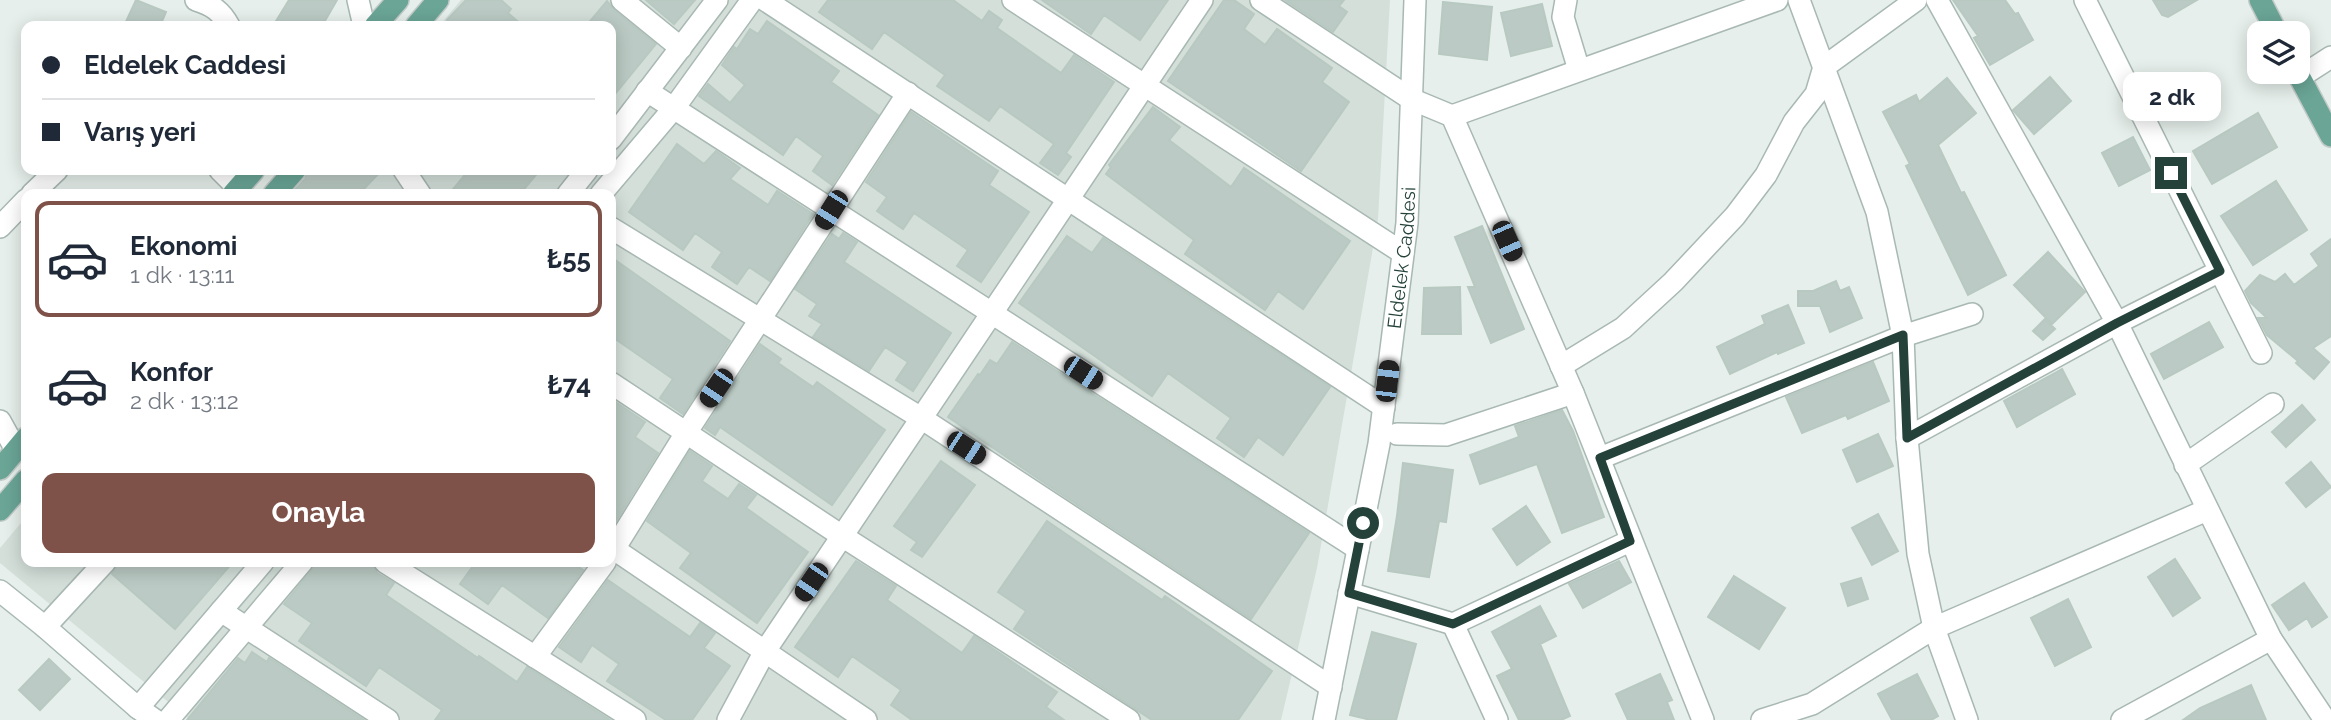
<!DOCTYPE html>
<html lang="tr">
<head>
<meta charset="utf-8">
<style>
  :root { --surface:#fff; --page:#f2f2f3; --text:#1f2937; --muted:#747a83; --line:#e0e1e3; --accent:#7f5249 }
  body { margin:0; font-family:Raleway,sans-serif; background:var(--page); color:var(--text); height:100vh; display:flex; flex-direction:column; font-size:26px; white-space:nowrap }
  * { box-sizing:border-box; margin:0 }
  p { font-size:23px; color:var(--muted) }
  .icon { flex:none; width:38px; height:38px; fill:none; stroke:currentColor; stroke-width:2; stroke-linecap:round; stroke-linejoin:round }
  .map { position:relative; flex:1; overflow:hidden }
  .details { position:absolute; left:21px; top:189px; width:595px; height:378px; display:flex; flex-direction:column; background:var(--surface); border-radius:14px; box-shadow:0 4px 18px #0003 }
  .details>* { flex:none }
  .top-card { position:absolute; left:21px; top:21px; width:595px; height:154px; border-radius:14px; box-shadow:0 4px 18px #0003; display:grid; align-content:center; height:154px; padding:0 21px; background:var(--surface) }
  .buttons { position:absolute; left:2247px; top:21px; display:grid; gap:14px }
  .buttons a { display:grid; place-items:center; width:63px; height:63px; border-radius:14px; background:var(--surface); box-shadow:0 4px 18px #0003; font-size:35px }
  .end { position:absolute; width:32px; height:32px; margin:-16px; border:9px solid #24423a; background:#fff; box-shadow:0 0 0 4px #fff }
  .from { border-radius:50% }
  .bubble { position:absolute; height:49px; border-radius:14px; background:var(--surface); box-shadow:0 4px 18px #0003; font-size:23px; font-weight:700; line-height:49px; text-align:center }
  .car { position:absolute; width:21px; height:42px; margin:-21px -10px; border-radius:9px; box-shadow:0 0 5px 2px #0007; background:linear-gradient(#222 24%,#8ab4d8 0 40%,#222 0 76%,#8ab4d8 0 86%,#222 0) }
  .top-card b { display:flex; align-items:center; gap:24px; height:66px; font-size:26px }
  .top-card b+b { border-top:2px solid var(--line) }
  .top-card i { width:18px; height:18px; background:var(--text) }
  ul { padding:12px 0 0; list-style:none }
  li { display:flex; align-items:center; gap:21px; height:116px; margin:0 14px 10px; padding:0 7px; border:4px solid transparent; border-radius:14px }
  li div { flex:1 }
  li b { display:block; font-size:26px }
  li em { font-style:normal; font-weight:700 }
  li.on { border-color:var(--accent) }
  li>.icon { width:63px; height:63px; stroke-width:1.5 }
  .action { display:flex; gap:14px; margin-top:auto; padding:14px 21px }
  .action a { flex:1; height:80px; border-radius:14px; background:var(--accent); color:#fff; font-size:28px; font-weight:700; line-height:80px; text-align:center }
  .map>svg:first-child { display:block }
  .built { fill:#d4dfda }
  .building { fill:#bbcac4; stroke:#b8c9c2; stroke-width:2 }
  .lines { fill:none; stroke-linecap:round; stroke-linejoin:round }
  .minor-casing { stroke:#a8b8b2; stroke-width:24 }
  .major-casing { stroke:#c2cac8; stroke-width:24 }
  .minor { stroke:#fff; stroke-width:21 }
  .major { stroke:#6aa596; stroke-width:21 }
  .route { stroke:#24423a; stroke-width:9 }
  .labels { text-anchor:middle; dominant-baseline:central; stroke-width:6; stroke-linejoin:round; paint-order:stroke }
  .street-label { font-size:19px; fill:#24423a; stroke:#f7fbf9 }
</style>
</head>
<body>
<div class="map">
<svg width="2331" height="720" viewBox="0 0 2331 720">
  <rect width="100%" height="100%" fill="#e6efeb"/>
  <path class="built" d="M461 0H1390L1378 219 1317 568 1281 720H190L0 563V548L26 517V562H611V194H298L318 170H611V26H439Z"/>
  <path class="building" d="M136 0 166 12 160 26H124Z
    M289 0H337L322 26H273Z
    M466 0H501L511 9 508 13 523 26H454L447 20Z
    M646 0H695L674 24Z
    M828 0H953L982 21 989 11 1002 20 997 28 1061 73 1074 55 1114 82 1066 153 1071 157 1058 175 1040 163 1054 144 1000 106 989 121 937 86 945 75 884 32 872 49 819 12Z
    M1042 0H1168L1140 40 1104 15 1091 34Z
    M1224 0H1234L1254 14 1244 29 1265 45 1277 29 1332 68 1322 82 1349 102 1301 171 1168 81Z
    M1285 0H1344L1339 6 1347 12 1333 32Z
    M1953 0H2005L2015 14 2018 13 2033 40 1990 65 1974 38 1978 36Z
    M2153 0H2197L2168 17 2162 15Z
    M607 1 614 10 656 44 611 99V26H586Z
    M1443 2 1492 7 1487 60 1439 54Z
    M1542 4 1552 46 1511 56 1501 13Z
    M767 21 839 71 831 82 878 115 832 185 813 171 823 156 796 136 783 155 699 96 708 84 730 103 745 85 722 65 734 47 737 49 750 29 758 34Z
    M2050 77 2071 101 2034 134 2013 110Z
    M1947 78 1976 113 1938 145 1961 193 1964 192 2006 275 1968 295 1906 166 1910 164 1883 112 1916 95 1919 102Z
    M1153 107 1180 127 1169 140 1231 187 1244 168 1350 241 1303 309 1278 291 1265 310 1185 254 1194 240 1106 174 1111 167 1109 165Z
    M911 112 998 171 989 185 1029 212 981 282 957 266 968 250 914 213 903 229 877 211 887 197 866 182Z
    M2258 113 2277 147 2212 184 2193 151Z
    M2133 137 2150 170 2119 186 2102 153Z
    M677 144 704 164 716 151 740 168 730 179 768 205 777 191 813 214 770 281 749 267 737 284 712 267 722 252 695 233 683 250 629 212Z
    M308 170H382L359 194H291L305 179Z
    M469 170H540L520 194H449Z
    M2276 181 2307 230 2253 265 2221 216Z
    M1482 226 1524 329 1491 343 1468 287H1475L1455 237Z
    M843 233 857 242 844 262 951 333 913 391 896 380 908 362 885 347 869 371 813 337 822 324 809 316 817 304 795 289 832 234 839 239Z
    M1067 236 1092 253 1103 238 1330 387 1283 455 1258 437 1244 457 1217 438 1231 418 1168 373 1152 396 1019 303Z
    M2331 239V336L2313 348 2329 362 2314 379 2296 363 2298 361 2267 335 2258 318H2267L2251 303 2245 291 2260 275 2275 282 2285 274 2294 285 2319 266 2311 254Z
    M2048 252 2085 292 2052 324 2014 285Z
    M611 257 730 341 683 414 660 398 673 379 611 336Z
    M1836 281 1840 291 1849 287 1862 318 1830 332 1820 306H1798V291H1813Z
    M1460 287 1461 334H1422L1424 288Z
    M1788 305 1804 343 1778 354 1777 352 1730 374 1717 347 1765 324 1762 316Z
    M2045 319 2055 329 2043 340 2033 331Z
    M2209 322 2223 347 2164 379 2151 354Z
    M1012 342 1309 533 1251 619 1049 486 948 417 978 374 980 375 990 360 997 364Z
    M760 344 781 359 778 363 813 387 817 382 885 430 832 505 720 427 715 435 705 428Z
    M1873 362 1889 401 1848 419 1846 415 1802 433 1786 397Z
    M2062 369 2075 394 2017 427 2004 401Z
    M611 399 645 422 635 437 658 453 611 529Z
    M2302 405 2315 420 2286 447 2272 432Z
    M1562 410 1573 431 1604 517 1562 533 1537 464 1480 484 1470 455 1519 437 1515 426Z
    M1878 434 1893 466 1857 482 1843 450Z
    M690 451 712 466 702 481 728 499 739 484 756 495 746 508 808 552 757 623 680 568 691 553 647 521Z
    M941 461 975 485 922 557 911 550 917 542 894 526Z
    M2311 462 2331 487 2306 507 2286 483Z
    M1403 463 1453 470 1446 522 1439 521 1429 577 1388 571 1397 516Z
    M1526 506 1550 542 1517 565 1493 529Z
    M1878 514 1898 551 1872 565 1852 528Z
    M1047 521 1162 600 1165 596 1272 671 1238 720H1152L1014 629 1026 611 998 592Z
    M2175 559 2200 598 2173 616 2148 577Z
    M856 561 896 586 887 600 962 653 974 636 1057 692 1046 707 1064 720H912L891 705 901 690 852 656 838 677 795 647Z
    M1619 561 1631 582 1583 608 1569 584Z
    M118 562H233L175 629 112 574Z
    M315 562H372L377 573 394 583 386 595 478 658 479 656 517 682 527 667 610 720H435L442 710 379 667 366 686 299 641 312 623 284 604 312 570Z
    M476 562H571L583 570 548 618 502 585 488 604 460 584Z
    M1734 576 1785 608 1759 649 1708 617Z
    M1861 578 1868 599 1848 606 1841 584Z
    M608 580 690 637 700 623 715 633 704 648 730 666 692 720H666L607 681 619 664 592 645 581 662 559 647Z
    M2304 583 2327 617 2312 627 2307 618 2289 630 2272 605Z
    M2068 599 2091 647 2055 666 2031 618Z
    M1540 606 1556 636 1540 644 1570 716 1561 720H1519L1497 676 1512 669 1492 632Z
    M1372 632 1416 644 1396 720H1371L1350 715Z
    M252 652 267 662 269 658 364 720H187L238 658 245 663Z
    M49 659 70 679 40 710 19 690Z
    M1660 674 1672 700 1667 702 1674 720H1628L1616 694Z
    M1917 674 1938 716 1931 720H1892L1878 694Z
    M2251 685 2266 720H2183L2200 708Z"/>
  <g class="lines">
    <defs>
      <g id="minor">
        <path d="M196 0C212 5 221 11 229 26"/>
        <path d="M358 0 364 26"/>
        <path d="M622 0 681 48"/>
        <path d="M765 0 1384 407"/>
        <path d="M1013 0 1403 253"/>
        <path d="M1261 0 1411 99 1452 116 1573 393 1703 720"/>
        <path d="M1566 0 1563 17 1579 70"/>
        <path d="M1799 0 1877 212 1903 336 1907 438 1918 554 1934 628 1967 720"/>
        <path d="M1937 0 2117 323 2271 639 2325 720"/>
        <path d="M2085 0 2261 353"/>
        <path d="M2300 77 2331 57"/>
        <path d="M647 91 1358 549"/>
        <path d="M1452 116 1777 0"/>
        <path d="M611 139 717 0"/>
        <path d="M220 170 238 188"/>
        <path d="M404 170 420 194"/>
        <path d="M32 194 57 170"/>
        <path d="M568 194 587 170"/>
        <path d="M601 194 674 108 752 0"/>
        <path d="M0 227 26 200"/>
        <path d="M611 228 921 418 1331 687"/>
        <path d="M1561 366 1623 328 1673 282 1735 216 1766 175 1794 122 1816 94 1824 67 1916 0"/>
        <path d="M611 383 842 536 1129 720"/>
        <path d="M0 421 16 450"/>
        <path d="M1397 434 1446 435 1573 393"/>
        <path d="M1907 438 2117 323 2220 271"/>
        <path d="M1600 458 1903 336 1972 314"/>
        <path d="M2185 465 2273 404"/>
        <path d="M611 547 866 720"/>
        <path d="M611 554 686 433 908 93"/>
        <path d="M385 562 635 720"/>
        <path d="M0 591 45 627 138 708 155 720"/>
        <path d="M1349 593 1453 624 1630 541"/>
        <path d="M221 611 388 720"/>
        <path d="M1453 624 1497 720"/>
        <path d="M45 627 105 562"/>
        <path d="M535 657 605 562"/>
        <path d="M138 708 263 562"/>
        <path d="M168 720 302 562"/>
        <path d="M728 720 765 651 1202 0"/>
        <path id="s1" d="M1324 720 1379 444 1407 223 1415 0"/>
        <path d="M1762 720 1812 704 1934 628 2207 510"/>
        <path d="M2122 720 2271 639"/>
      </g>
      <path id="major" d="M2260 0 2277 33
        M375 26 398 0
        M416 26 438 0
        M2297 72 2331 136
        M233 194 254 170
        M274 194 295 170
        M0 469 26 438
        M0 510 26 480"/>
    </defs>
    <use href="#minor" class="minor-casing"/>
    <use href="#major" class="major-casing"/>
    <use href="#minor" class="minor"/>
    <use href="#major" class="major"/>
  </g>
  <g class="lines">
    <path class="route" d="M1363 523 1349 593 1453 624 1630 541 1600 458 1903 335 1907 438 2117 323 2220 271 2171 173"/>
  </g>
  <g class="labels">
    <g class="street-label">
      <text stroke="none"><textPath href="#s1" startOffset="469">Eldelek Caddesi</textPath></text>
    </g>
  </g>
</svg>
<div class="buttons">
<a><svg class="icon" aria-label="layers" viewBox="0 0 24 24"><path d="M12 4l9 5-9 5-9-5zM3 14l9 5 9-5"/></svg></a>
</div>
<i class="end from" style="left:1363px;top:523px"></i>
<i class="end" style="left:2171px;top:173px"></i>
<div class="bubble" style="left:2123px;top:72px;width:98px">2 dk</div>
<i class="car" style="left:831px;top:210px;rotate:212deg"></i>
<i class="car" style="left:1507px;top:241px;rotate:156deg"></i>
<i class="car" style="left:1083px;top:373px;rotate:123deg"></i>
<i class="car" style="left:1387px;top:381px;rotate:7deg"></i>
<i class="car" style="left:716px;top:388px;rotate:214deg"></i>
<i class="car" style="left:966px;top:448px;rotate:123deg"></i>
<i class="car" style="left:811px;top:582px;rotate:214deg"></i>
<div class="top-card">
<b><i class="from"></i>Eldelek Caddesi</b>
<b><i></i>Varış yeri</b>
</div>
<section class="details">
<ul>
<li class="on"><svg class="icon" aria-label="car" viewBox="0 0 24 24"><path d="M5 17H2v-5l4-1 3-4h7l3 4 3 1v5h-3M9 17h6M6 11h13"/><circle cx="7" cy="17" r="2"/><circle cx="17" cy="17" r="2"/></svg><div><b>Ekonomi</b><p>1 dk · 13:11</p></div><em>₺55</em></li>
<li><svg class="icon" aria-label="car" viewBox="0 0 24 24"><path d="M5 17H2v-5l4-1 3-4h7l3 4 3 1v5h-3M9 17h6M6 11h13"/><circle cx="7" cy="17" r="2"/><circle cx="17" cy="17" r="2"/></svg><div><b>Konfor</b><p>2 dk · 13:12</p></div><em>₺74</em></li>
</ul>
<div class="action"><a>Onayla</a></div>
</section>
</div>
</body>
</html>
